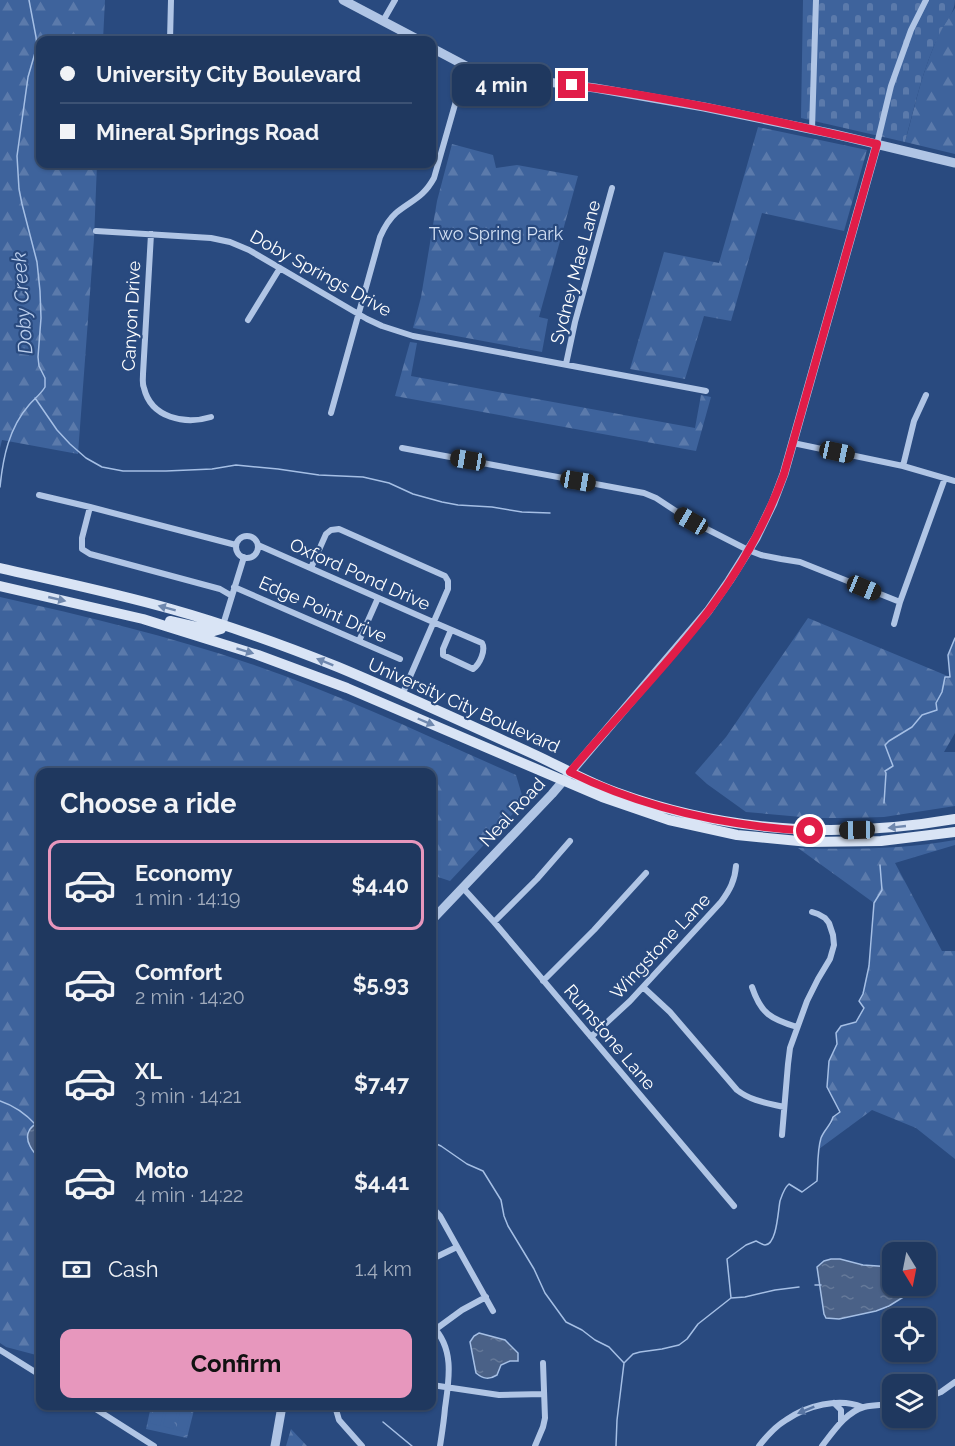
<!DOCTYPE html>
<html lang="en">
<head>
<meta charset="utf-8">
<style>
  :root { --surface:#1f385f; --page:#2c4368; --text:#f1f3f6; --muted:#a1acbd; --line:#3c5274; --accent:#e797bd }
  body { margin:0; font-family:Raleway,sans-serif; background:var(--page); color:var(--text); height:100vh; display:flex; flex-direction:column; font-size:22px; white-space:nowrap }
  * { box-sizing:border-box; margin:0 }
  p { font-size:20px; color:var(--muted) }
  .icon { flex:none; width:33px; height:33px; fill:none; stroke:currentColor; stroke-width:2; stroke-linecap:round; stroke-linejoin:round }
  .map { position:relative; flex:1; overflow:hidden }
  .drawer { position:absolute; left:36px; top:768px; width:400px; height:642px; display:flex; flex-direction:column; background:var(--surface); border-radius:12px; box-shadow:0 2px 4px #0004,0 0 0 2px var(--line) }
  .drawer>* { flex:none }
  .banner { position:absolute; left:36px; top:36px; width:400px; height:132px; border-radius:12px; box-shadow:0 2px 4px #0004,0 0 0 2px var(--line); display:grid; align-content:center; height:132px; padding:0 24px; background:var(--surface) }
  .needle { width:39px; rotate:170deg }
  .fabs { position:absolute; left:882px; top:1242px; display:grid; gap:12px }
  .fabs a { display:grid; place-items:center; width:54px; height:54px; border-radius:12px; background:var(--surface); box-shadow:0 2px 4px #0004,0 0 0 2px var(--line); font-size:30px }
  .end { position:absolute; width:27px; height:27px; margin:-14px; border:8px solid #e11d48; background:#fff; box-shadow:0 0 0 3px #fff }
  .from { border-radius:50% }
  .bubble { position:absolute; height:42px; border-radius:12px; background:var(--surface); box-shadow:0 2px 4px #0004,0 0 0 2px var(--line); font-size:20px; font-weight:700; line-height:42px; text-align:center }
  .car { position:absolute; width:18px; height:36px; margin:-18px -9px; border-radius:8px; box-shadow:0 0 4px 2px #0007; background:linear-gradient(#222 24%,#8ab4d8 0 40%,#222 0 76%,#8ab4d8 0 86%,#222 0) }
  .banner b { display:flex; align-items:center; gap:21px; height:57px; font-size:22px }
  .banner b+b { border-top:2px solid var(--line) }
  .banner i { width:15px; height:15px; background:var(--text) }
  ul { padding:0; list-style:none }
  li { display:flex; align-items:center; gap:18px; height:90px; margin:0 12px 9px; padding:0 12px; border:3px solid transparent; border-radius:12px }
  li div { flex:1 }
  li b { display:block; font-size:22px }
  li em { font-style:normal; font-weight:700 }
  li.selected { border-color:var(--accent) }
  li>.icon { width:54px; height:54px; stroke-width:1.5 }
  h2 { padding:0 24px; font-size:27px; line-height:72px }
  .pay { display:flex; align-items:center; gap:15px; height:66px; padding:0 24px; font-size:22px }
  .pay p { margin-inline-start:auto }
  .action { display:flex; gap:12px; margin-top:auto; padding:12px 24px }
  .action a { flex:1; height:69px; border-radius:12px; background:var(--accent); color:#111; font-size:24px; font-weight:700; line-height:69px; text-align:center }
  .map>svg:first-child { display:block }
  .forest { fill:url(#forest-firs) }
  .cemetery { fill:url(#cemetery-stones) }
  .park { fill:url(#park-crowns) }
  .garden { fill:#3e639c }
  .water { fill:url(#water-ripples); stroke:#a5bfe5; stroke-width:1.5 }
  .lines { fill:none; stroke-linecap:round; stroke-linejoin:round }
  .stream { stroke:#a5bfe5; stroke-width:1.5 }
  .minor { stroke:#b0c5e5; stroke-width:6 }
  .tertiary { stroke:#b0c5e5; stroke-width:9 }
  .secondary { stroke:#d9e4f5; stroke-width:10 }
  .oneway { fill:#6f88ae }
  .oneway2 { fill:#5875a3 }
  .route { stroke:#e11d48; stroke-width:8 }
  .labels { text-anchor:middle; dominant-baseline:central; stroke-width:4.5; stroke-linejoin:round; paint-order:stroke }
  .park-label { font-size:18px; fill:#d3e0f4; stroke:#294a7f }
  .street-label { font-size:18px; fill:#fff; stroke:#294a7f }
  .water-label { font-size:20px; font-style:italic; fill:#bccfed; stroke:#294a7f }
</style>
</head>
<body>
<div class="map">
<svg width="955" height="1446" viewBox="0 0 955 1446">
  <defs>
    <pattern id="forest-firs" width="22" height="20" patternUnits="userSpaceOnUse" patternTransform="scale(1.5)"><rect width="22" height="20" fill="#3e639c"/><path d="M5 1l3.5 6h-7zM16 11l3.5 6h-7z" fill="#5b7aab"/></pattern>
    <pattern id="cemetery-stones" width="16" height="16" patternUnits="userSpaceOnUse" patternTransform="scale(1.5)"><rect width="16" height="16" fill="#3e639c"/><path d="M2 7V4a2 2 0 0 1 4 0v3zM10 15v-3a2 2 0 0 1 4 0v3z" fill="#5b7aab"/></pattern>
    <pattern id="park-crowns" width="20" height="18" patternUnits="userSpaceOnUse" patternTransform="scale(1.5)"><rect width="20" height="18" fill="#3e639c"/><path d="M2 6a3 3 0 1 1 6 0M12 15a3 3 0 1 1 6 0" fill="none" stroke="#5b7aab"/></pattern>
    <pattern id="water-ripples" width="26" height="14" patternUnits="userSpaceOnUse" patternTransform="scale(1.5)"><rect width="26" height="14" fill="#4a6187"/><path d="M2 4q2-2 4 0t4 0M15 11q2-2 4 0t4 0" fill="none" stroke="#657999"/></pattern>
  </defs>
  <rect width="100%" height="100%" fill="#294a7f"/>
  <path class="forest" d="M0 0H105L103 40H40V164H97L94 239 78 454 2 440 0 448Z
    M955 8V154L905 142C914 110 921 76 934 46 939 32 947 20 955 8Z
    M758 127 867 150 844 231 762 213 731 321 704 316 685 379 630 369 664 252 719 263Z
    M452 144 493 155 496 168 517 165 578 176 539 317 548 319 542 352 413 328 421 297 437 201Z
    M410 342 417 343 411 376 695 428 701 395 711 397 696 451 395 396Z
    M0 597C85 616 169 636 251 664 342 695 429 737 516 775L524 802 450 881 432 875V772H40V1356L6 1347 0 1343Z
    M808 618 950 677 948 655 955 638V733L944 752H955V806L884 817 851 818H813L746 812 707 784 695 773 726 737Z
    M955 840V845L895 863 942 951H955V1159L916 1128 872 1110 819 1149 822 1136 832 1123 833 1117 840 1112 827 1087 829 1061 837 1044 836 1033 841 1026 856 1022 864 1008 859 1001C873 972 871 935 874 903L798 848C850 850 904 849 955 840Z
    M291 1429 307 1446H286Z"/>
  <path class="cemetery" d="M803 0H955C955 13 945 22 940 33 923 67 915 105 905 142L801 118Z"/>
  <path class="park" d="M151 1406H195L187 1438 146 1429Z"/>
  <path class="garden" d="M155 1406H165L160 1426 150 1423Z
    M168 1406 178 1408 173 1429 163 1426Z
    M181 1408 191 1411 186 1432 176 1430Z"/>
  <path class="water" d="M40 1121V1158C33 1153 24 1140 29 1131 31 1126 36 1124 40 1121Z
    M831 1259H840L863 1265 892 1267V1286H921L889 1306 876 1311 839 1319 826 1318 824 1314 817 1267 824 1261Z
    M479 1333 505 1340 518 1353V1361H510L501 1365 497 1375C489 1380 483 1379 476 1373L470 1342 474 1336Z"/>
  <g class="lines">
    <path class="stream" d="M35 398 57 430 70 444 86 458 102 467 123 471H166L212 469 236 465 278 469 319 475 363 477 389 483 413 494 442 502 458 505 492 507 522 512 550 513
      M0 487C3 457 9 428 29 405 34 399 41 394 45 387V378L39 366 38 357 41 318 40 291 37 262 22 204 19 189 17 156 28 77 37 46 36 37 29 0
      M884 803 886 773 885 771 893 766 885 745 889 741 912 727 922 715 937 710 936 703 942 692 945 677H950L948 655 955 638
      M0 1101C15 1106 25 1113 36 1125
      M432 1142 441 1146 467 1164 483 1171 501 1200 504 1216 508 1226 534 1269 545 1293 566 1322 582 1330 595 1340 609 1347 624 1363
      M815 1285H821
      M731 1298 727 1259 746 1245 756 1241C758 1242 763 1245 765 1245 777 1245 778 1210 780 1201 782 1195 784 1188 789 1184L802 1192 817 1181C818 1168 817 1151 821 1138 824 1130 831 1125 833 1117L840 1112 827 1087 829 1061 837 1044 836 1033 841 1026 856 1022 864 1008 859 1001 863 994 869 966 874 903 882 890 880 865
      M383 1422 412 1446
      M616 1446 617 1420 624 1363 633 1354 640 1352 662 1349 679 1345 687 1339 698 1324 731 1298 745 1297 775 1290 799 1287"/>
    <path class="minor" d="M383 21 395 0
      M170 40 171 0
      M812 129 816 0
      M877 144 891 86 911 30 926 0
      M96 231 211 238 230 242 249 250 367 319 382 326 413 336 706 391
      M151 234 143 374C143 379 142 384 144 388 151 418 185 425 211 417
      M248 320 280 268
      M566 364 575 322 612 188
      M331 413 380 237C384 228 388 220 396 213 412 200 423 198 434 178L466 66
      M793 443 903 466 955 481
      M402 448 644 493 656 498 691 521 748 550 761 555 781 559 800 562 900 602
      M903 466 914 421 926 395
      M39 495 90 507 236 545
      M90 507 82 538V549L90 554 220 589 232 596
      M236 547a11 11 0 1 1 22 0a11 11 0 1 1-22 0Z
      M258 545 433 622 482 643C486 650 480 664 473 669L443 655V649L451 630
      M311 568 326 534 331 530 339 529 445 576 448 581V589L402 695
      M234 587 400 659
      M894 624 900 602 945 478
      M223 625 244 557
      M359 641 378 598
      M463 888 494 922 734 1206
      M494 922 537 879 570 841
      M543 981 594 930 646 873
      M643 987 670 1012 737 1090C751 1101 767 1103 784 1107
      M752 987C761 1014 771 1019 797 1027
      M591 1037 630 1001 721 902C730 890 735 880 736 866
      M782 1135 788 1064 790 1048 807 1001 818 979 830 959 834 945 833 935 829 923 825 918 818 914 812 912
      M432 1207 440 1216 493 1311
      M432 1259 457 1247
      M432 1326C455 1348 449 1380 445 1408 444 1421 442 1433 440 1446
      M436 1329 462 1310 486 1297
      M0 1350 40 1375
      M432 1385 499 1395 544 1394
      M926 1398 941 1392 955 1382
      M834 1403 841 1410V1422
      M91 1406 154 1446
      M335 1406 339 1420 362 1446
      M535 1446 543 1427 545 1418 543 1363
      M759 1446C766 1437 776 1426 786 1420 806 1406 839 1397 862 1407
      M822 1446C833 1432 846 1412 864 1407 873 1405 883 1405 892 1404"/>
    <path class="tertiary" d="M343 0 419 40
      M432 48 466 66 493 75 595 88 704 107 834 134 955 163
      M432 920 552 794 708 611 729 581 756 538 773 503 784 474 877 144
      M275 1446 282 1406"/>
    <path class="secondary" d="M0 568C57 581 115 593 171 609 228 625 283 645 338 667 403 694 467 724 531 753 560 766 588 783 618 793 728 833 840 839 955 819
      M0 586 143 619 258 655 347 688 602 797 669 820 737 835 809 842 881 841 955 832
      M170 621 214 631 221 629 223 625"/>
  </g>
  <defs><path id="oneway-solid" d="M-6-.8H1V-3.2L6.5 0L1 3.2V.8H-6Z" transform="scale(1.5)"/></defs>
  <g class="oneway">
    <use href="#oneway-solid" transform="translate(57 599) rotate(13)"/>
    <use href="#oneway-solid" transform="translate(167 608) rotate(-165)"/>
    <use href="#oneway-solid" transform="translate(245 651) rotate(17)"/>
    <use href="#oneway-solid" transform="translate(325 662) rotate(-158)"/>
    <use href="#oneway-solid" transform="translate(426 722) rotate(23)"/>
    <use href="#oneway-solid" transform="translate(897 827) rotate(174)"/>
  </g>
  <use class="oneway2" href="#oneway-solid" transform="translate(806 1410) rotate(158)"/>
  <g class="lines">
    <path class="route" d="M572 85C675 98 776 121 877 144L784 474C766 523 741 568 710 609 667 666 616 717 570 772 645 809 727 826 810 831"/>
  </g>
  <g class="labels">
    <g class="park-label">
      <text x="496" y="233">Two Spring Park</text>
    </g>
    <g class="street-label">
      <text transform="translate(575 272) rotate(-75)">Sydney Mae Lane</text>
      <text transform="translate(321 273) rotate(29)">Doby Springs Drive</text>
      <text transform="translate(131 316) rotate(-87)">Canyon Drive</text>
      <text transform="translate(360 574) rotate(24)">Oxford Pond Drive</text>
      <text transform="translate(323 609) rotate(24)">Edge Point Drive</text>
      <text transform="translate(464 705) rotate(24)">University City Boulevard</text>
      <text transform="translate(512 812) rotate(-47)">Neal Road</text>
      <text transform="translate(660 946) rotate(-47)">Wingstone Lane</text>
      <text transform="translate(610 1037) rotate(50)">Rumstone Lane</text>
    </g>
    <g class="water-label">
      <text transform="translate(22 303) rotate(-94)">Doby Creek</text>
    </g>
  </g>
</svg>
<div class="fabs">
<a><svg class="needle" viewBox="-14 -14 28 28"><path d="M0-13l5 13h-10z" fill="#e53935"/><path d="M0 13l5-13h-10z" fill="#a1acbd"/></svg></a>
<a><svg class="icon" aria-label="locate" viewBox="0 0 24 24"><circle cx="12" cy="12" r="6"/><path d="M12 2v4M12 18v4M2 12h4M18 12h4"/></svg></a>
<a><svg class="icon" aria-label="layers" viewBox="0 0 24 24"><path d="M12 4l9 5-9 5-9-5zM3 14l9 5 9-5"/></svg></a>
</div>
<i class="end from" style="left:810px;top:831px"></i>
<i class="end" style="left:572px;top:85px"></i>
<div class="bubble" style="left:452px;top:64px;width:99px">4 min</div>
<i class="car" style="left:837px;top:452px;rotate:102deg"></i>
<i class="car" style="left:468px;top:460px;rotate:280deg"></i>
<i class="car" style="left:578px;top:481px;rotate:100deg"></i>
<i class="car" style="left:691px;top:521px;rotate:300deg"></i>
<i class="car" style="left:864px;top:588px;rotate:112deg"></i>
<i class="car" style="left:857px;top:830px;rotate:269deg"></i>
<div class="banner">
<b><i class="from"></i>University City Boulevard</b>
<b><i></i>Mineral Springs Road</b>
</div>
<section class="drawer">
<h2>Choose a ride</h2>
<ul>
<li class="selected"><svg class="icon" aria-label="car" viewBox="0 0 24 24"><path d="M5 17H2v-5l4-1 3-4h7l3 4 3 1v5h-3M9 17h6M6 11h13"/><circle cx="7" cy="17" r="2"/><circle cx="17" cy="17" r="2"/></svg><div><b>Economy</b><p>1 min · 14:19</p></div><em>$4.40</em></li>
<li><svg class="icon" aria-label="car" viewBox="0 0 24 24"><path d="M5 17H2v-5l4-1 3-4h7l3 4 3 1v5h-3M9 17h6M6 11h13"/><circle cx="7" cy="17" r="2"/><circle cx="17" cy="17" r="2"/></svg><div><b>Comfort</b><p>2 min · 14:20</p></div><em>$5.93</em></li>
<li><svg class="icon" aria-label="car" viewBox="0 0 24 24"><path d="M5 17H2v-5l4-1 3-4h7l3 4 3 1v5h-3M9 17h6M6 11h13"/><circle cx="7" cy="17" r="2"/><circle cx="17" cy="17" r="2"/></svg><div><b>XL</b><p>3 min · 14:21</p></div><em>$7.47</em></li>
<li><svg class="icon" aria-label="car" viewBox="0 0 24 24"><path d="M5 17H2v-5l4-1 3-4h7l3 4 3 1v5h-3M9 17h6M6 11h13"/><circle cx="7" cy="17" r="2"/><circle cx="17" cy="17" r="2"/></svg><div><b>Moto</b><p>4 min · 14:22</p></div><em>$4.41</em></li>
</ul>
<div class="pay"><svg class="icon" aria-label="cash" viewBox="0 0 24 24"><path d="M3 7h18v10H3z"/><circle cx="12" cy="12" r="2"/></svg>Cash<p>1.4 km</p></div>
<div class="action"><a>Confirm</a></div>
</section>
</div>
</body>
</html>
